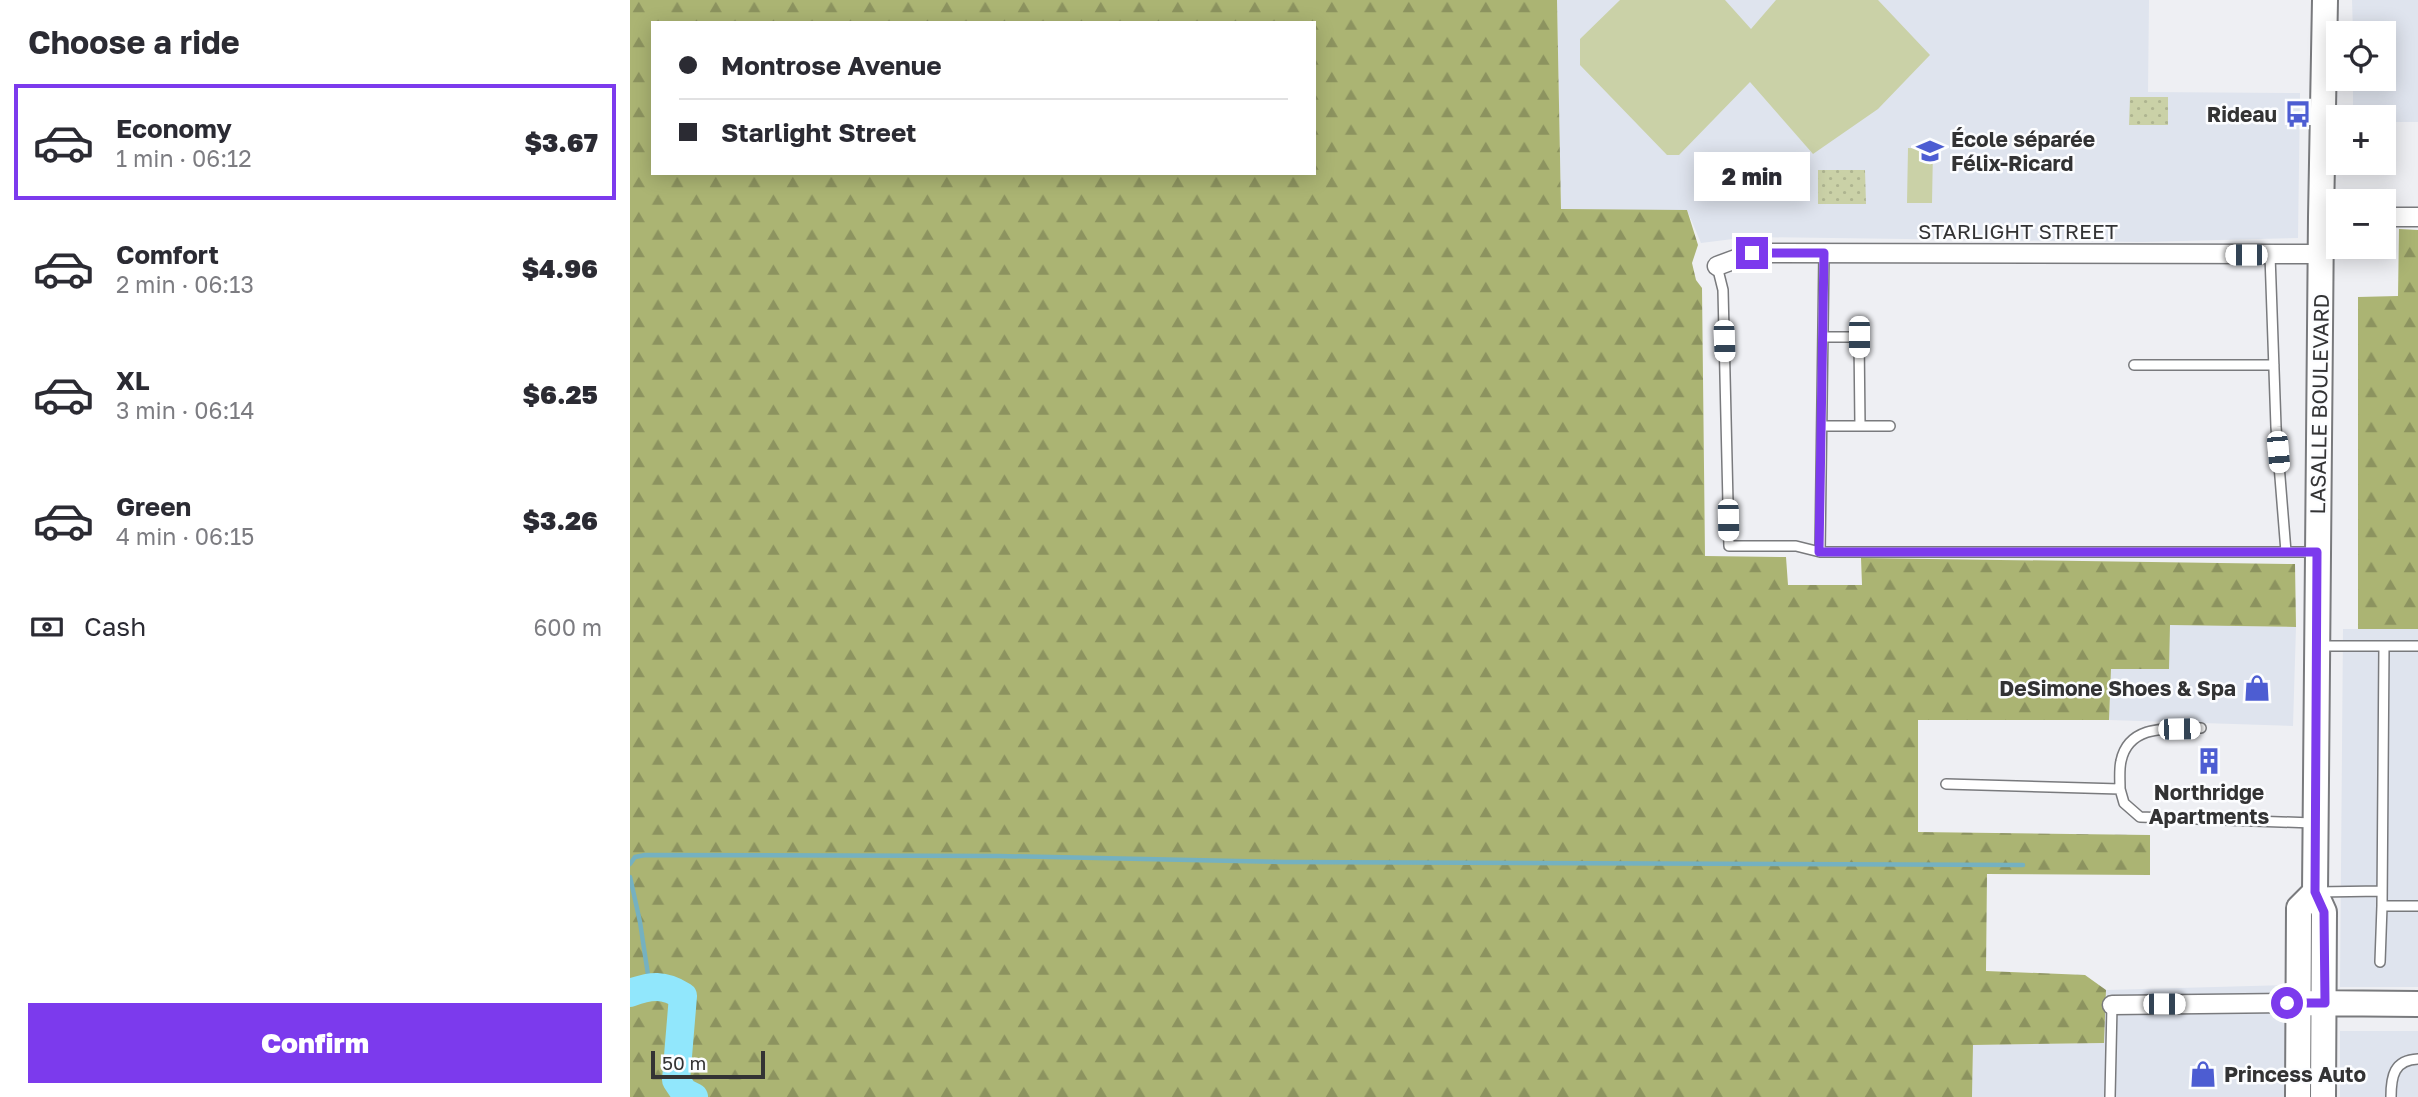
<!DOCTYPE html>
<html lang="en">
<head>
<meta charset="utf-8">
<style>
  :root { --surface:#fff; --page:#f2f2f3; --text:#2b2b33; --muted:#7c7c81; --line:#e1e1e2; --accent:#7c3aed }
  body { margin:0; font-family:"Golos Text",sans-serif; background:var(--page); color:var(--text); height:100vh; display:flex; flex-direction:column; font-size:26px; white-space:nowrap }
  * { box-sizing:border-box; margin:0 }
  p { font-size:23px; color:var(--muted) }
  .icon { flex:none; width:38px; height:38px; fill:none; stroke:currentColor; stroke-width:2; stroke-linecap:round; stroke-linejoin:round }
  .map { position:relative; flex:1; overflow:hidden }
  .sheet { display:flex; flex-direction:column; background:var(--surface); width:630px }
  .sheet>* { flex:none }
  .top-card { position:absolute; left:21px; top:21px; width:665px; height:154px; border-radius:0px; box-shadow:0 4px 18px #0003; display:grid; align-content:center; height:154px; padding:0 28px; background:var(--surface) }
  .buttons { position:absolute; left:1696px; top:21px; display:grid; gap:14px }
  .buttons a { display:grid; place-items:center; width:70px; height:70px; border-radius:0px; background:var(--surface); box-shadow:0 4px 18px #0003; font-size:35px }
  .scale { position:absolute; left:21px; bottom:18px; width:114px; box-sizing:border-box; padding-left:7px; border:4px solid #333334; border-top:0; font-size:19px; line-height:24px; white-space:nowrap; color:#333334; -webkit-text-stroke:5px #fcfdff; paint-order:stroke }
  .end { position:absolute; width:32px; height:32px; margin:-16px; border:9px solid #7c3aed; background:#fff; box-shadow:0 0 0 4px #fff }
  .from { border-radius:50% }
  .bubble { position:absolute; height:49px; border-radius:0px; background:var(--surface); box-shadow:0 4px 18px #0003; font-size:23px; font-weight:800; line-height:49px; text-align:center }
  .car { position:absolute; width:21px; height:42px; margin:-21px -10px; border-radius:9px; box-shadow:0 0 5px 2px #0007; background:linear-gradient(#fff 24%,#345 0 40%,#fff 0 76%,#345 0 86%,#fff 0) }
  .top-card b { display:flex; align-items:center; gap:24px; height:66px; font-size:26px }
  .top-card b+b { border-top:2px solid var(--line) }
  .top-card i { width:18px; height:18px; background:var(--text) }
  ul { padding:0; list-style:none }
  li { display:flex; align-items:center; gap:21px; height:116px; margin:0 14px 10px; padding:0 14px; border:4px solid transparent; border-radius:0px }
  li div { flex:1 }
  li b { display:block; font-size:26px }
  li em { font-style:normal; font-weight:800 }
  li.selected { border-color:var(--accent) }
  li>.icon { width:63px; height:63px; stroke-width:1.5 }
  h2 { padding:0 28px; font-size:32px; line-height:84px }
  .pay { display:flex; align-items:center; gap:18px; height:77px; padding:0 28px; font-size:26px }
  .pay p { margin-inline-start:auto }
  .primary-button { display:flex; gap:14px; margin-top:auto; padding:14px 28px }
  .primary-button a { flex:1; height:80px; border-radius:0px; background:var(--accent); color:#fff; font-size:28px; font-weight:800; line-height:80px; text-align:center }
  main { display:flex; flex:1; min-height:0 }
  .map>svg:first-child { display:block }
  .built { fill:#dfe4ee }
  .grass { fill:#cad1a7 }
  .forest { fill:url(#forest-firs); fill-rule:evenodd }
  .park { fill:url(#park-dots) }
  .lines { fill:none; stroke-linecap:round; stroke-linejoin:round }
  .stream { stroke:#75b1c0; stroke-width:4.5 }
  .river { stroke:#91e7fc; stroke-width:28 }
  .lane-casing { stroke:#797a7d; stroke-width:12 }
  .street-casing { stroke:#797a7d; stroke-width:21 }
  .secondary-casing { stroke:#797a7d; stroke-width:28 }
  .lane { stroke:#fff; stroke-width:9 }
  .street { stroke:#fff; stroke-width:18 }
  .secondary { stroke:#fff; stroke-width:24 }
  .route { stroke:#7c3aed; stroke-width:9 }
  .labels { text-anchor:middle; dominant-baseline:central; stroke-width:5; stroke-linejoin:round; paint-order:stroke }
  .poi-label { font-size:21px; font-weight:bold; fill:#333334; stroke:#fcfdff; text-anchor:end }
  .street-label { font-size:21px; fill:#333334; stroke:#fcfdff }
</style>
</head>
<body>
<main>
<section class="sheet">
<h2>Choose a ride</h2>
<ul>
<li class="selected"><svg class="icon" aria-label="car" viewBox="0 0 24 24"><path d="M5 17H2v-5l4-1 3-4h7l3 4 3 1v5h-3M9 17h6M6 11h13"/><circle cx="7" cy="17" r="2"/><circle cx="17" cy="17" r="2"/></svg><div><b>Economy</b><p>1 min · 06:12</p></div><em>$3.67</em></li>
<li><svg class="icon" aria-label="car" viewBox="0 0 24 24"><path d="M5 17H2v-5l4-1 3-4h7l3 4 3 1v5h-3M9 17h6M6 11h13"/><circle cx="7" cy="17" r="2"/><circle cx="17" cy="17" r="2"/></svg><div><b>Comfort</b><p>2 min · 06:13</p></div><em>$4.96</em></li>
<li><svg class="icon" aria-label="car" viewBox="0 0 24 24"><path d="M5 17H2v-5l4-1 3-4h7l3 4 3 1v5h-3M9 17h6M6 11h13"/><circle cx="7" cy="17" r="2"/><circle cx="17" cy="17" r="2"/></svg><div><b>XL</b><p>3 min · 06:14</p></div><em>$6.25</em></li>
<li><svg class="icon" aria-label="car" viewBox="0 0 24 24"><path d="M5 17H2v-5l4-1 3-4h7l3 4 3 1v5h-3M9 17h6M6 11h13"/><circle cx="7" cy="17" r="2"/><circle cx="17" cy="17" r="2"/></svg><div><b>Green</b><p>4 min · 06:15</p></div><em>$3.26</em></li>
</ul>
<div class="pay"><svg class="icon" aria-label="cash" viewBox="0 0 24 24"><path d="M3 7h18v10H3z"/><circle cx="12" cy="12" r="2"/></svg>Cash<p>600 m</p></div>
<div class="primary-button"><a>Confirm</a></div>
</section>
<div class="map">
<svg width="1788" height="1097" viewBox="0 0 1788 1097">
  <defs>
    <pattern id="forest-firs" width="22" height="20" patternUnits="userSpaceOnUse" patternTransform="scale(1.75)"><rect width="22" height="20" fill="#abb473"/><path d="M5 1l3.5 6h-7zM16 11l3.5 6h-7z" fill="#8c935f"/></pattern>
    <pattern id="park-dots" width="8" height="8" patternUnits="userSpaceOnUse" patternTransform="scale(1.75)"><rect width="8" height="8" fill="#cad1a7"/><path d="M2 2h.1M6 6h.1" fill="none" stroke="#aeb490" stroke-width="1.8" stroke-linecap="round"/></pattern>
  </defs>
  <rect width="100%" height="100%" fill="#eeeff3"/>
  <path class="built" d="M927 0H1519L1518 92 1670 93 1668 238 1512 242 1119 237 1071 243 1057 210H931Z
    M1722 0H1788V122H1754V117H1723V79H1754V33H1723Z
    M1540 625 1666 627 1663 726 1479 720 1480 669Z
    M1713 629H1788V987H1710Z
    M1660 985 1661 1097H1342L1343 1045 1473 1043 1476 990Z
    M1710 1031H1788V1097H1710Z"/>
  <path class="grass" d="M990 0H1095L1121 29 1146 0H1248L1300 55 1248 109 1183 154 1120 82 1049 155H1037L950 65V39Z
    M1278 148 1303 149 1302 203H1277Z"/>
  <path class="forest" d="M0 0H927L931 209 1057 210 1068 245 1062 263 1066 280 1072 288 1075 556 1156 557 1158 585H1232L1231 558 1665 564 1666 627 1540 625 1539 669H1481L1479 720H1288V832L1520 835V875L1357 874 1356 971 1455 975 1476 990 1474 1043 1343 1045 1342 1097H0ZM23 23H684V173H23Z
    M1769 229 1788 230V629H1728V297L1768 296Z"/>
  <path class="park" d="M1500 97H1538V125H1499Z
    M1188 170H1235L1236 204H1188Z"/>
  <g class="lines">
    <path class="stream" d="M0 864 5 857 15 855 369 856 655 862 1393 865
      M0 877 10 922 20 988"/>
    <path class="river" d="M0 993C21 985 34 984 53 996L46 1080 54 1092 64 1097"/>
    <defs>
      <path id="lane" d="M1194 253 1190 552H1687
        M1640 255 1646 427 1656 552
        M1087 266 1093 290 1099 546H1166L1190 552
        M1504 365H1644
        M1192 426H1230L1229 337H1193
        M1230 426H1260
        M1688 646H1788
        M1754 646 1752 906H1788
        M1316 784 1490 789 1494 803 1510 817 1683 823
        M1490 789C1490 780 1489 769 1491 761 1499 723 1541 729 1571 728
        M1687 892 1752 891
        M1750 962 1752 906
        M1480 1097 1482 1005
        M1761 1097C1761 1076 1764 1060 1788 1059"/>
      <path id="street" d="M1754 217H1788
        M1087 266 1122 253 1691 254
        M1482 1005 1667 1003"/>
      <path id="secondary" d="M1678 1003 1788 1004
        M1668 1097 1669 908 1685 892
        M1693 1097 1694 912 1685 892 1691 217 1695 0"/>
    </defs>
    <use href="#lane" class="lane-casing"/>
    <use href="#street" class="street-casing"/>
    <use href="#secondary" class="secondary-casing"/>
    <use href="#lane" class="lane"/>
    <use href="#street" class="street"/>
    <use href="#secondary" class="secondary"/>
  </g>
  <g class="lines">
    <path class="route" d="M1122 253H1194L1189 552H1687L1685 892 1694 912 1695 1003H1657"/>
  </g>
  <defs>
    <symbol id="bus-bare" viewBox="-9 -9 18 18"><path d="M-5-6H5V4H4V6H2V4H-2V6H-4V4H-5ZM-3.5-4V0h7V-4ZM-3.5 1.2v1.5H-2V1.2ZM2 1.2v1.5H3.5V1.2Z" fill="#4d5dd2" stroke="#fcfdff" stroke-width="2.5" paint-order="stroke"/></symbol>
    <symbol id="school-bare" viewBox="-9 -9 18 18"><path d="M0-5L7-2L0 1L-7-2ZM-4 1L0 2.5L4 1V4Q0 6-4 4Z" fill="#4d5dd2" stroke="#fcfdff" stroke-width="2.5" paint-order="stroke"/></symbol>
    <symbol id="shop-bare" viewBox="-9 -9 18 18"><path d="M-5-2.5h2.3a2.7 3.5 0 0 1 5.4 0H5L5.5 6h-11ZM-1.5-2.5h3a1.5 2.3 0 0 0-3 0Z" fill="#4d5dd2" stroke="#fcfdff" stroke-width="2.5" paint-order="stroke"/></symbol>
    <symbol id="building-bare" viewBox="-9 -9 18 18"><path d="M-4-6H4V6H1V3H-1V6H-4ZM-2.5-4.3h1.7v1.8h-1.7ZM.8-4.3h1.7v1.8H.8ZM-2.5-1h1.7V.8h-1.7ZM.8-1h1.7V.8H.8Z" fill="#4d5dd2" stroke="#fcfdff" stroke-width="2.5" paint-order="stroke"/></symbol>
  </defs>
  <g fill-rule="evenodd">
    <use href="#bus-bare" x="1649" y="95" width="38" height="38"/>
    <use href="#school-bare" x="1281" y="132" width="38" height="38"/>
    <use href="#shop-bare" x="1608" y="669" width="38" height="38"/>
    <use href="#building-bare" x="1560" y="742" width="38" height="38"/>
    <use href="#shop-bare" x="1554" y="1055" width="38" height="38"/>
  </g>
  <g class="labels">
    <g class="poi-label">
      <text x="1647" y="114">Rideau</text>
      <text x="1321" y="139" text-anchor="start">École séparée<tspan x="1321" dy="24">Félix-Ricard</tspan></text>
      <text x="1606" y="688">DeSimone Shoes &amp; Spa</text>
      <text x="1579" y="792" text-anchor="middle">Northridge<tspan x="1579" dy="24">Apartments</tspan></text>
      <text x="1594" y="1074" text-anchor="start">Princess Auto</text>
    </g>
    <g class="street-label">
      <text x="1388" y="231">STARLIGHT STREET</text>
      <text transform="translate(1689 404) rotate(-89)">LASALLE BOULEVARD</text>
    </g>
  </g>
</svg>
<div class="buttons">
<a><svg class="icon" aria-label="locate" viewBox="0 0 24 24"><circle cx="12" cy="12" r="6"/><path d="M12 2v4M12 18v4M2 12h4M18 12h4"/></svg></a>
<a>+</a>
<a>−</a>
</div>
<div class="scale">50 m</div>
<i class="end from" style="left:1657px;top:1003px"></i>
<i class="end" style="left:1122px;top:253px"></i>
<div class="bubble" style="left:1064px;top:152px;width:116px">2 min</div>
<i class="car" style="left:1616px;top:255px;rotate:270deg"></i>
<i class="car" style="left:1229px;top:337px;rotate:180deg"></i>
<i class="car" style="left:1094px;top:341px;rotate:178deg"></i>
<i class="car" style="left:1648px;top:452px;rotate:175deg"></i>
<i class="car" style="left:1098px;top:520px;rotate:179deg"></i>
<i class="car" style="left:1549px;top:729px;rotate:89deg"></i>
<i class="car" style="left:1534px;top:1004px;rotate:90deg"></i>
<div class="top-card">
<b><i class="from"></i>Montrose Avenue</b>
<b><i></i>Starlight Street</b>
</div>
</div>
</main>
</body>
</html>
